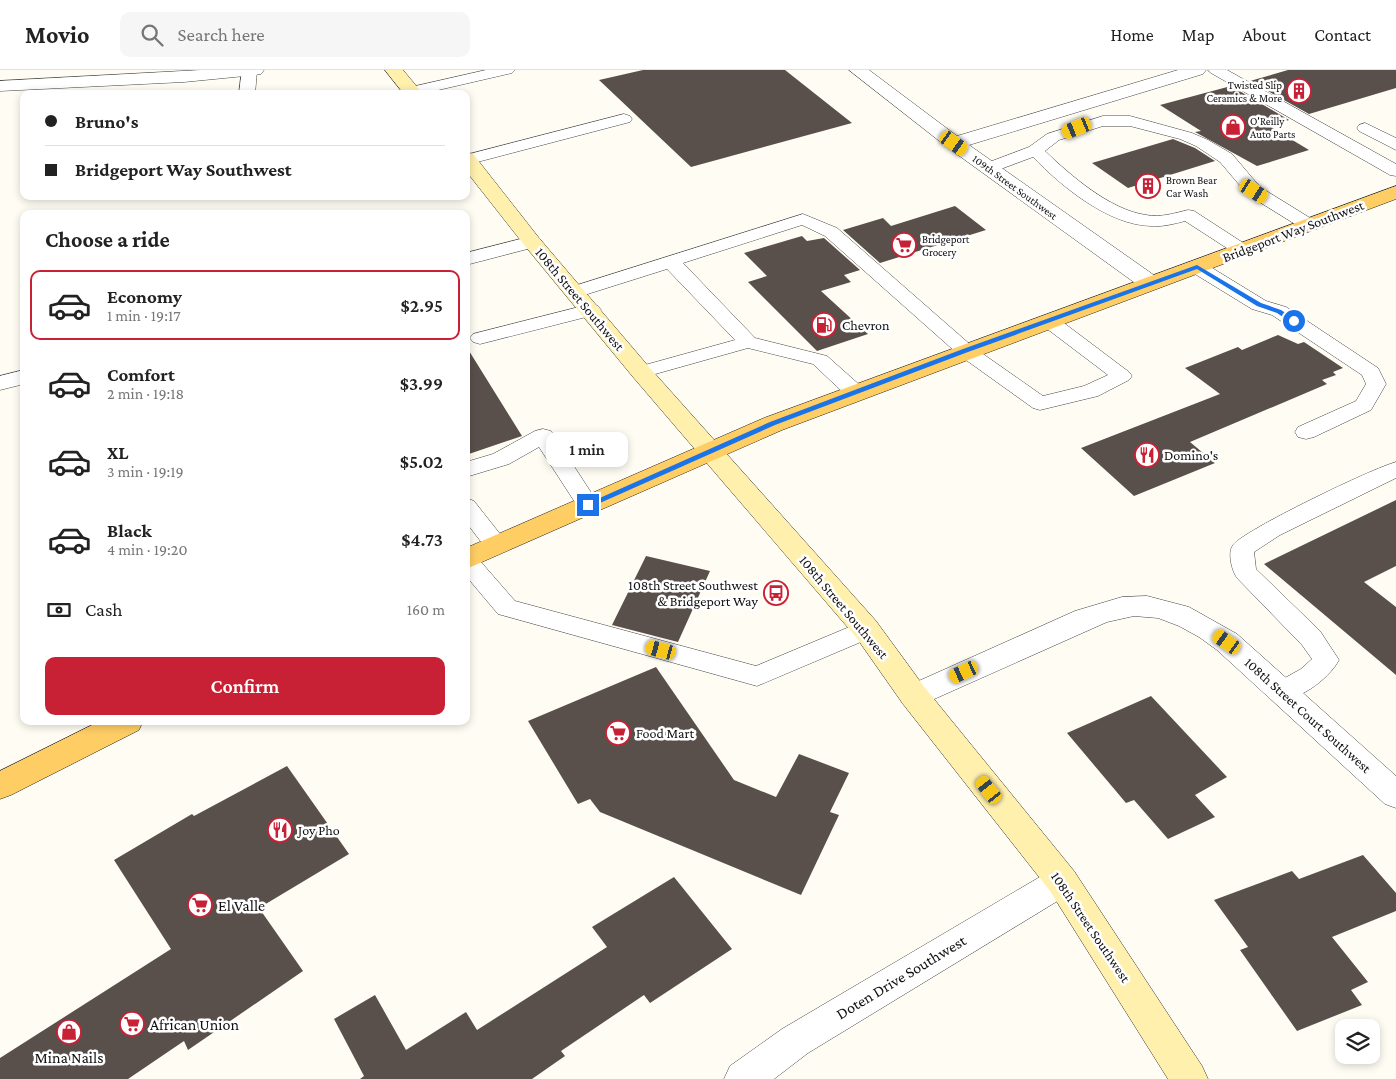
<!DOCTYPE html>
<html lang="en">
<head>
<meta charset="utf-8">
<style>
  :root { --surface:#fff; --page:#f6f6f6; --text:#222; --muted:#767676; --line:#e0e0e0; --accent:#c82035 }
  body { margin:0; font-family:"Crimson Pro",serif; background:var(--page); color:var(--text); height:100vh; display:flex; flex-direction:column; font-size:19px; white-space:nowrap }
  * { box-sizing:border-box; margin:0 }
  p { font-size:16px; color:var(--muted) }
  .icon { flex:none; width:28px; height:28px; fill:none; stroke:currentColor; stroke-width:2; stroke-linecap:round; stroke-linejoin:round }
  .map { position:relative; flex:1; overflow:hidden }
  .panel { position:absolute; left:20px; top:140px; width:450px; height:515px; display:flex; flex-direction:column; background:var(--surface); border-radius:10px; box-shadow:0 2px 8px #0003 }
  .panel>* { flex:none }
  .guide { position:absolute; left:20px; top:20px; width:450px; height:110px; border-radius:10px; box-shadow:0 2px 8px #0003; display:grid; align-content:center; height:110px; padding:0 25px; background:var(--surface) }
  .fabs { position:absolute; left:1335px; top:949px; display:grid; gap:10px }
  .fabs a { display:grid; place-items:center; width:45px; height:45px; border-radius:10px; background:var(--surface); box-shadow:0 2px 8px #0003; font-size:25px }
  .end { position:absolute; width:22px; height:22px; margin:-11px; border:6px solid #1a73e8; background:#fff; box-shadow:0 0 0 2px #fff }
  .from { border-radius:50% }
  .bubble { position:absolute; height:35px; border-radius:10px; background:var(--surface); box-shadow:0 2px 8px #0003; font-size:16px; font-weight:600; line-height:35px; text-align:center }
  .car { position:absolute; width:15px; height:30px; margin:-15px -8px; border-radius:6px; box-shadow:0 0 4px 1px #0007; background:linear-gradient(#f5c518 24%,#345 0 40%,#f5c518 0 76%,#345 0 86%,#f5c518 0) }
  .guide b { display:flex; align-items:center; gap:18px; height:48px; font-size:19px }
  .guide b+b { border-top:1px solid var(--line) }
  .guide i { width:12px; height:12px; background:var(--text) }
  ul { padding:0; list-style:none }
  li { display:flex; align-items:center; gap:15px; height:70px; margin:0 10px 8px; padding:0 15px; border:2px solid transparent; border-radius:10px }
  li div { flex:1 }
  li b { display:block; font-size:19px }
  li em { font-style:normal; font-weight:600 }
  li.active { border-color:var(--accent) }
  li>.icon { width:45px; height:45px; stroke-width:1.5 }
  h2 { padding:0 25px; font-size:22px; line-height:60px }
  .pay { display:flex; align-items:center; gap:12px; height:55px; padding:0 25px; font-size:19px }
  .pay p { margin-inline-start:auto }
  .button { display:flex; gap:10px; margin-top:auto; padding:10px 25px }
  .button a { flex:1; height:58px; border-radius:10px; background:var(--accent); color:#fff; font-size:20px; font-weight:600; line-height:58px; text-align:center }
  header { display:flex; align-items:center; gap:30px; box-sizing:border-box; height:70px; padding:0 25px; background:var(--surface); border-bottom:1px solid var(--line) }
  header strong { font-size:24px }
  nav { display:flex; gap:28px; margin-inline-start:auto; font-size:18px }
  .search { width:350px; height:45px; background:var(--page); display:flex; align-items:center; gap:12px; box-sizing:border-box; padding:0 18px; border-radius:10px; color:var(--muted); font-size:19px }
  .map>svg:first-child { display:block }
  .building { fill:#59504c }
  .lines { fill:none; stroke-linecap:round; stroke-linejoin:round }
  .lane-casing { stroke:#434343; stroke-width:1 }
  .street-casing { stroke:#434343; stroke-width:1 }
  .secondary-casing { stroke:#323232; stroke-width:1 }
  .primary-casing { stroke:#212121; stroke-width:1 }
  .lane { fill:#fff; fill-rule:evenodd }
  .street { fill:#fff; fill-rule:evenodd }
  .secondary { fill:#fff0ae; fill-rule:evenodd }
  .primary { fill:#fecd64; fill-rule:evenodd }
  .route { fill:#1a73e8 }
  .labels { text-anchor:middle; dominant-baseline:central; stroke-width:5; stroke-linejoin:round; paint-order:stroke }
  .far-poi-label { font-size:11px; fill:#101010; stroke:#fff; text-anchor:start }
  .far-street-label { font-size:11px; fill:#101010; stroke:#fff }
  .street-label { font-size:14px; fill:#101010; stroke:#fff }
  .poi-label { font-size:14px; fill:#101010; stroke:#fff; text-anchor:start }
  .near-poi-label { font-size:16px; fill:#101010; stroke:#fff; text-anchor:start }
  .near-street-label { font-size:16px; fill:#101010; stroke:#fff }
</style>
</head>
<body>
<header>
<strong>Movio</strong>
<div class="search"><svg class="icon" aria-label="search" viewBox="0 0 24 24"><circle cx="10" cy="10" r="6"/><path d="M15 15l6 6"/></svg>Search here</div>
<nav><a>Home</a><a>Map</a><a>About</a><a>Contact</a></nav>
</header>
<div class="map">
<svg width="1396" height="1009" viewBox="0 0 1396 1009">
  <rect width="100%" height="100%" fill="#fffcf3"/>
  <path class="building" d="M643 0H785L852 53 691 97 599 10Z
    M1288 0H1396V18L1309 44 1250 11Z
    M1231 16 1289 50 1269 56 1309 80 1257 96 1195 62 1201 61 1160 35Z
    M1173 69 1195 78 1215 91 1128 118 1092 93Z
    M955 136 986 160 880 193 843 160 883 148 891 156Z
    M802 166 807 171 824 168 860 200 844 205 851 212 821 221 868 264 817 281 748 212 767 206 744 183Z
    M1278 265 1298 274 1304 272 1343 298 1333 302 1336 305 1322 310 1327 314 1190 372 1215 393 1134 426 1081 378 1220 324 1185 298 1238 277 1242 280Z
    M466 276 522 366 466 385Z
    M1396 430V496L1364 512 1396 537V605L1264 494Z
    M646 486 710 501 678 572 612 555Z
    M656 597 734 710 776 727 799 684 849 703 830 742 839 745 801 825 600 742 590 729 578 734 528 651Z
    M1151 626 1227 707 1195 725 1215 747 1168 769 1134 730 1126 733 1067 663Z
    M287 696 349 784 259 838 303 901 188 980 184 971 128 1009H0V988L171 879 114 790 192 744 194 746Z
    M1363 785 1396 823V841L1332 867 1368 912 1351 920 1362 935 1297 961 1240 880 1248 877 1214 830 1292 801 1299 809Z
    M674 807 732 879 650 933 644 925 561 981 565 986 532 1009H360L364 1006 334 949 375 925 406 980 466 942 477 960 607 877 592 857Z"/>
  <g class="lines">
    <defs>
      <path id="lane" d="M242 0 257 1 255 24H239Z
        M486 0H515L512 3 421 24H406L404 21 407 18Z
        M1208 0H1227L1396 94V106L1390 105 1211 3Z
        M624 44 630 46 632 49 630 52 466 95V85Z
        M1103 46H1130L1192 63 1208 70 1232 84 1260 117 1315 151 1318 155 1315 159 1309 160 1303 159 1248 125 1220 92 1196 76 1180 69 1130 56H1103L1059 70 1045 81C1070 105 1110 140 1146 145 1160 148 1175 143 1188 140L1194 141 1248 176 1251 180 1248 184 1242 185 1236 184 1185 151C1174 154 1162 157 1151 156 1108 155 1061 116 1033 87L990 103 984 102 982 98 984 94 1029 77 1047 64Z
        M1365 53 1396 68V80L1359 61 1357 58 1359 55Z
        M803 144 837 158 973 277 1043 326 1084 316 1108 305 1042 255 1039 251 1042 247 1049 245 1056 247 1129 302 1132 306 1129 310 1098 326 1040 340 1033 338 959 285 825 166 802 155 683 193 755 268 827 286 863 318 866 323 863 328 856 329 849 328 813 294 748 278 641 308 634 306 631 302 634 298 735 270 667 199 575 228 568 226 566 222 568 218Z
        M1197 191 1204 193 1266 231 1286 237 1378 298 1386 314 1371 340 1314 367 1306 369 1298 367 1295 362 1298 357 1356 331 1366 314 1362 305 1272 245 1252 239 1190 201 1188 197 1190 193Z
        M591 234 598 236 601 240 598 244 480 274 473 272 470 268 473 264Z
        M543 359 551 361 596 430 599 435 596 440 588 443 580 440 539 377 509 394 466 407V392L493 384 535 361Z
        M1396 392V408L1280 465 1254 482 1256 499 1320 561 1339 590C1329 609 1295 635 1274 628L1270 621 1274 614 1301 599 1312 589 1302 575 1237 508C1232 501 1227 483 1233 475 1244 460 1373 398 1396 392Z
        M466 428 474 431 504 469 508 475 504 481 496 483 488 481 466 452Z
        M466 482 474 484 515 531 756 596 866 550 875 552 878 559 875 566 757 616 498 544 466 506Z"/>
      <path id="street" d="M201 0H264L261 4 255 5 184 12 0 21V11Z
        M849 0H869L957 66 1178 0H1206L1203 4 969 75 1158 208 1161 213 1158 218 1150 220 1142 218 947 77Z
        M532 166 539 168 542 172 539 176 466 195V183Z
        M24 300V314L0 320V306Z
        M1147 526 1189 537 1237 564 1396 706V738L1385 734 1217 580 1199 567 1179 556 1158 548 1134 546 1107 552 914 638 903 634 899 626 903 618 1075 541 1122 527Z
        M1062 796 1074 801 1079 811 1074 821 808 983 774 1009H724L730 996 782 959 1050 801Z"/>
      <path id="secondary" d="M385 0H403L423 24H404Z
        M466 82 473 84 539 168 649 297 876 551 925 618 1074 801 1202 996 1208 1009H1168L1050 821 903 634 856 567 633 307 525 176 466 101Z"/>
      <path id="primary" d="M1396 116V129L782 360 466 499V478L764 348Z
        M100 651H143L139 660 11 725 0 729V701Z"/>
    </defs>
    <use href="#lane" class="lane-casing"/>
    <use href="#street" class="street-casing"/>
    <use href="#secondary" class="secondary-casing"/>
    <use href="#primary" class="primary-casing"/>
    <use href="#lane" class="lane"/>
    <use href="#street" class="street"/>
    <use href="#secondary" class="secondary"/>
    <use href="#primary" class="primary"/>
  </g>
  <path class="route" d="M1197 195 1261 233 1281 240 1298 251 1292 253 1277 243 1257 236 1197 199 968 282 775 355 591 437 584 435 770 352 963 279Z"/>
  <defs>
    <symbol id="building-ring" viewBox="-11 -11 22 22"><circle r="9.5" fill="#fff" stroke="#c82035" stroke-width="1.5"/><path d="M-4-6H4V6H1V3H-1V6H-4ZM-2.5-4.3h1.7v1.8h-1.7ZM.8-4.3h1.7v1.8H.8ZM-2.5-1h1.7V.8h-1.7ZM.8-1h1.7V.8H.8Z" fill="#c82035"/></symbol>
    <symbol id="shop-ring" viewBox="-11 -11 22 22"><circle r="9.5" fill="#fff" stroke="#c82035" stroke-width="1.5"/><path d="M-5-2.5h2.3a2.7 3.5 0 0 1 5.4 0H5L5.5 6h-11ZM-1.5-2.5h3a1.5 2.3 0 0 0-3 0Z" fill="#c82035"/></symbol>
    <symbol id="supermarket-ring" viewBox="-11 -11 22 22"><circle r="9.5" fill="#fff" stroke="#c82035" stroke-width="1.5"/><path d="M-6-5.5h2.5l.6 2H6L4.5 2H-2.5L-4.4-4H-6ZM-1.5 3.2a1.3 1.3 0 1 0 .1 0ZM3 3.2a1.3 1.3 0 1 0 .1 0Z" fill="#c82035"/></symbol>
    <symbol id="fuel-ring" viewBox="-11 -11 22 22"><circle r="9.5" fill="#fff" stroke="#c82035" stroke-width="1.5"/><path d="M-5.5-6h7V0h2V4h1.3V-2.5L3-4.5l.8-.8L6-3V5H2.5V1h-1V6h-7ZM-4.2-4.7v3.2H.2V-4.7Z" fill="#c82035"/></symbol>
    <symbol id="restaurant-ring" viewBox="-11 -11 22 22"><circle r="9.5" fill="#fff" stroke="#c82035" stroke-width="1.5"/><path d="M-5-6h1v4h1v-4h1v4h1v-4h1v5L-1.5 .5V6h-2V.5L-5-1ZM5-6V6H3V1.5H1.5Q1.5-4 5-6Z" fill="#c82035"/></symbol>
    <symbol id="bus-ring" viewBox="-11 -11 22 22"><circle r="9.5" fill="#fff" stroke="#c82035" stroke-width="1.5"/><path d="M-5-6H5V4H4V6H2V4H-2V6H-4V4H-5ZM-3.5-4V0h7V-4ZM-3.5 1.2v1.5H-2V1.2ZM2 1.2v1.5H3.5V1.2Z" fill="#c82035"/></symbol>
  </defs>
  <g fill-rule="evenodd">
    <use href="#building-ring" x="1285" y="7" width="28" height="28"/>
    <use href="#shop-ring" x="1219" y="43" width="28" height="28"/>
    <use href="#building-ring" x="1134" y="102" width="28" height="28"/>
    <use href="#supermarket-ring" x="890" y="161" width="28" height="28"/>
    <use href="#fuel-ring" x="810" y="241" width="28" height="28"/>
    <use href="#restaurant-ring" x="1133" y="371" width="28" height="28"/>
    <use href="#bus-ring" x="762" y="509" width="28" height="28"/>
    <use href="#supermarket-ring" x="604" y="649" width="28" height="28"/>
    <use href="#restaurant-ring" x="266" y="746" width="28" height="28"/>
    <use href="#supermarket-ring" x="186" y="821" width="28" height="28"/>
    <use href="#supermarket-ring" x="118" y="940" width="28" height="28"/>
    <use href="#shop-ring" x="55" y="948" width="28" height="28"/>
  </g>
  <g class="labels">
    <g class="far-poi-label">
      <text x="1282" y="15" text-anchor="end">Twisted Slip<tspan x="1282" dy="13">Ceramics &amp; More</tspan></text>
      <text x="1250" y="51">O'Reilly<tspan x="1250" dy="13">Auto Parts</tspan></text>
      <text x="1166" y="110">Brown Bear<tspan x="1166" dy="13">Car Wash</tspan></text>
      <text x="922" y="169">Bridgeport<tspan x="922" dy="13">Grocery</tspan></text>
    </g>
    <g class="far-street-label">
      <text transform="translate(1015 117) rotate(36)">109th Street Southwest</text>
    </g>
    <g class="street-label">
      <text transform="translate(1293 161) rotate(-21)">Bridgeport Way Southwest</text>
      <text transform="translate(580 229) rotate(50)">108th Street Southwest</text>
      <text transform="translate(844 537) rotate(50)">108th Street Southwest</text>
      <text transform="translate(1308 645) rotate(42)">108th Street Court Southwest</text>
      <text transform="translate(1091 857) rotate(56)">108th Street Southwest</text>
    </g>
    <g class="poi-label">
      <text x="842" y="255">Chevron</text>
      <text x="1164" y="385">Domino's</text>
      <text x="758" y="515" text-anchor="end">108th Street Southwest<tspan x="758" dy="16">&amp; Bridgeport Way</tspan></text>
      <text x="636" y="663">Food Mart</text>
      <text x="298" y="760">Joy Pho</text>
    </g>
    <g class="near-poi-label">
      <text x="218" y="835">El Valle</text>
      <text x="150" y="954">African Union</text>
      <text x="69" y="987" text-anchor="middle">Mina Nails</text>
    </g>
    <g class="near-street-label">
      <text transform="translate(901 907) rotate(-31)">Doten Drive Southwest</text>
    </g>
  </g>
</svg>
<div class="fabs">
<a><svg class="icon" aria-label="layers" viewBox="0 0 24 24"><path d="M12 4l9 5-9 5-9-5zM3 14l9 5 9-5"/></svg></a>
</div>
<i class="end from" style="left:1294px;top:251px"></i>
<i class="end" style="left:588px;top:435px"></i>
<div class="bubble" style="left:546px;top:362px;width:82px">1 min</div>
<i class="car" style="left:1077px;top:58px;rotate:248deg"></i>
<i class="car" style="left:954px;top:73px;rotate:125deg"></i>
<i class="car" style="left:1254px;top:121px;rotate:123deg"></i>
<i class="car" style="left:1227px;top:572px;rotate:305deg"></i>
<i class="car" style="left:661px;top:580px;rotate:285deg"></i>
<i class="car" style="left:964px;top:602px;rotate:245deg"></i>
<i class="car" style="left:989px;top:720px;rotate:321deg"></i>
<div class="guide">
<b><i class="from"></i>Bruno's</b>
<b><i></i>Bridgeport Way Southwest</b>
</div>
<section class="panel">
<h2>Choose a ride</h2>
<ul>
<li class="active"><svg class="icon" aria-label="car" viewBox="0 0 24 24"><path d="M5 17H2v-5l4-1 3-4h7l3 4 3 1v5h-3M9 17h6M6 11h13"/><circle cx="7" cy="17" r="2"/><circle cx="17" cy="17" r="2"/></svg><div><b>Economy</b><p>1 min · 19:17</p></div><em>$2.95</em></li>
<li><svg class="icon" aria-label="car" viewBox="0 0 24 24"><path d="M5 17H2v-5l4-1 3-4h7l3 4 3 1v5h-3M9 17h6M6 11h13"/><circle cx="7" cy="17" r="2"/><circle cx="17" cy="17" r="2"/></svg><div><b>Comfort</b><p>2 min · 19:18</p></div><em>$3.99</em></li>
<li><svg class="icon" aria-label="car" viewBox="0 0 24 24"><path d="M5 17H2v-5l4-1 3-4h7l3 4 3 1v5h-3M9 17h6M6 11h13"/><circle cx="7" cy="17" r="2"/><circle cx="17" cy="17" r="2"/></svg><div><b>XL</b><p>3 min · 19:19</p></div><em>$5.02</em></li>
<li><svg class="icon" aria-label="car" viewBox="0 0 24 24"><path d="M5 17H2v-5l4-1 3-4h7l3 4 3 1v5h-3M9 17h6M6 11h13"/><circle cx="7" cy="17" r="2"/><circle cx="17" cy="17" r="2"/></svg><div><b>Black</b><p>4 min · 19:20</p></div><em>$4.73</em></li>
</ul>
<div class="pay"><svg class="icon" aria-label="cash" viewBox="0 0 24 24"><path d="M3 7h18v10H3z"/><circle cx="12" cy="12" r="2"/></svg>Cash<p>160 m</p></div>
<div class="button"><a>Confirm</a></div>
</section>
</div>
</body>
</html>
